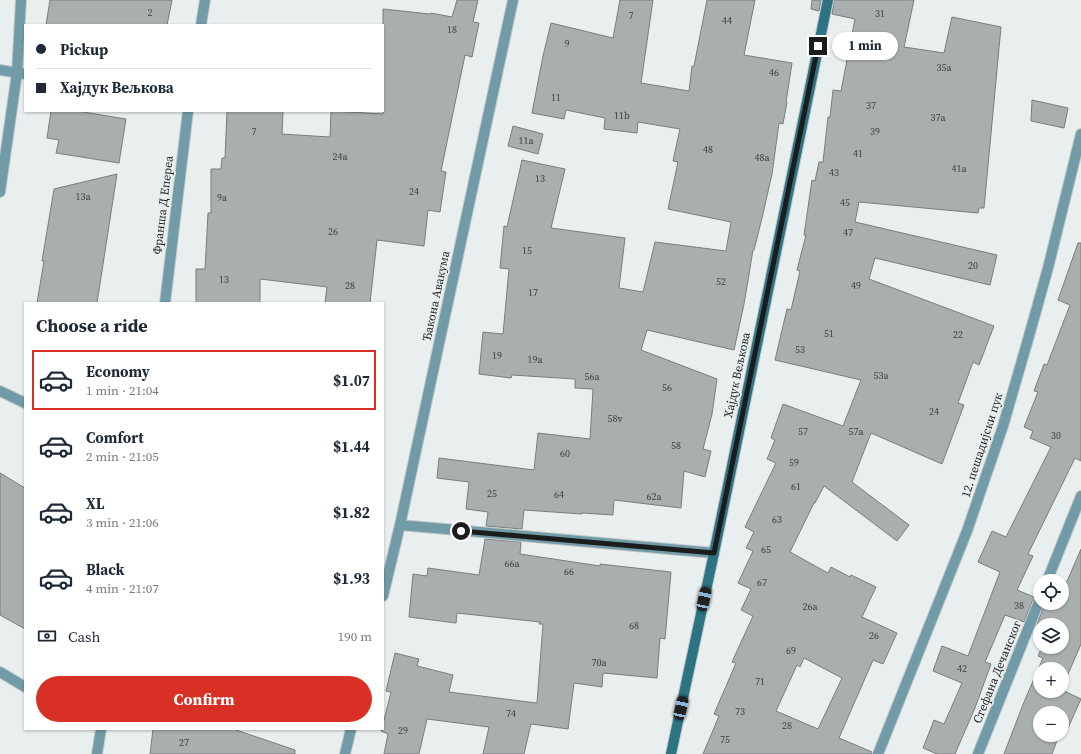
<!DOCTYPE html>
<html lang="en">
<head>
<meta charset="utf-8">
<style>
  :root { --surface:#fff; --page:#f2f2f3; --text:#1f2937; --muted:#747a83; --line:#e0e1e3; --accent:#d93025 }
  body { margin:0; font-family:"Source Serif 4",serif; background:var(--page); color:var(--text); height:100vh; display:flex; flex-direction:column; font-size:15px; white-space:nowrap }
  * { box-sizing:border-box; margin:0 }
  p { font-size:13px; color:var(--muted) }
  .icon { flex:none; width:22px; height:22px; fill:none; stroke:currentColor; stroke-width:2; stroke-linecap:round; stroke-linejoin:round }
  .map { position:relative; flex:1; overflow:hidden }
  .panel { position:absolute; left:24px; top:302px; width:360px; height:428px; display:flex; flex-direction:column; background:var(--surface); border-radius:0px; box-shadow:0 1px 3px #0004 }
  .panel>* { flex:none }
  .guide { position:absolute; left:24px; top:24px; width:360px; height:88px; border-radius:0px; box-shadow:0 1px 3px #0004; display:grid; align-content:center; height:88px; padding:0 12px; background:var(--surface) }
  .buttons { position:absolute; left:1033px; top:574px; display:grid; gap:8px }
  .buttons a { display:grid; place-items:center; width:36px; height:36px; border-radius:50%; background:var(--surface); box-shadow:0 1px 3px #0004; font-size:20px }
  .end { position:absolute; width:18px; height:18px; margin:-9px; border:5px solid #1b1d1d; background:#fff; box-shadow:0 0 0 2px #fff }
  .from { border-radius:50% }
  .bubble { position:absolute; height:28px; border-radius:14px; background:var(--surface); box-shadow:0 1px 3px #0004; font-size:13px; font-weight:700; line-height:28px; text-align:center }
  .car { position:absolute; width:12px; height:24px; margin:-12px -6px; border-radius:5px; box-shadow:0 0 3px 1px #0007; background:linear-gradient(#222 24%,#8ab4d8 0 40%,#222 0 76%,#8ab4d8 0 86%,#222 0) }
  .guide b { display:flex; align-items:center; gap:14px; height:38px; font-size:15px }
  .guide b+b { border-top:1px solid var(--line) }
  .guide i { width:10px; height:10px; background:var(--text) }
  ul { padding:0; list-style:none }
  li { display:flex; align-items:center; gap:12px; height:60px; margin:0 8px 6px; padding:0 4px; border:2px solid transparent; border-radius:0px }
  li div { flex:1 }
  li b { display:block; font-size:15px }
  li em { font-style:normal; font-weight:700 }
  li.current { border-color:var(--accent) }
  li>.icon { width:36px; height:36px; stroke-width:1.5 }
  h2 { padding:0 12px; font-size:18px; line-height:48px }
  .pay { display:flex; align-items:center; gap:10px; height:44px; padding:0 12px; font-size:15px }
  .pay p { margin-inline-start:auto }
  .cta { display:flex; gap:8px; margin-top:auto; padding:8px 12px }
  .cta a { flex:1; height:46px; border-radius:24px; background:var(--accent); color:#fff; font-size:16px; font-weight:700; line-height:46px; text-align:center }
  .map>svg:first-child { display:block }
  .building { fill:#a9aeaf; stroke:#797d7e; fill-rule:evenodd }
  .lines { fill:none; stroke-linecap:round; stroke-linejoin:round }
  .street-casing { stroke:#c4c8c9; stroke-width:12 }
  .secondary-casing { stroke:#c4c8c9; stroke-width:12 }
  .street { stroke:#719ba6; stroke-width:10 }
  .secondary { stroke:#2c7483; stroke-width:10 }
  .route { stroke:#1b1d1d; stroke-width:5 }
  .labels { text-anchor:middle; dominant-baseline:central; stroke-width:3.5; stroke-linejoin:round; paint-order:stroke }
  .number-label { font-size:10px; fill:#3e4142 }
  .street-label { font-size:12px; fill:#1b1d1d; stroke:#e9eeef }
</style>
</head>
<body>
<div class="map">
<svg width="1081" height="754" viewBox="0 0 1081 754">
  <rect width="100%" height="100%" fill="#e9eeef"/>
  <path class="building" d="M50 0H172L167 25H46Z
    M457 0H478L473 22 479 23 472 57 465 55 441 171 446 172 440 212 428 210 424 246 377 240 370 303H325L327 287 260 279V303H196V269H205L208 213H211V169H221L222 158H225L227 111H283L282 134 330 137 331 111 383 114V9L430 14 431 13 452 17Z
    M620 0H653L641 83 689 91 692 66H694L707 0H755L744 55 792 63 786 102H787L783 124 779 123 772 174 762 218 754 250H753L744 304 734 350 647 330 641 350 717 379 712 414 703 449 711 451 705 477 684 471 681 508 614 500 613 515 582 513V514L524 510 522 529 486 526 488 512 466 509 469 482 437 478 439 458 534 470 538 433 590 439 593 389 575 388V379L512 375 511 378 479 374 483 332 503 334 509 269 500 268 504 226 507 227 522 160 565 169 551 228 625 238 619 288 643 292 655 242 726 251 731 222 668 209 678 162 673 161 680 129 638 122 637 133 604 129 605 118 566 110 564 119 532 113 543 56 551 23 613 38Z
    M812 0H821L819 11 811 9Z
    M834 0H914L904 47 944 53 952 17 1001 27 984 208H979L978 213 859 202 855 222 997 255 990 285 875 258 869 279 994 326 979 365 973 362 958 403 964 405 942 464 871 433 852 482 909 525 897 541 824 486 815 503H814L790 552 828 573 831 567 850 577 851 575 876 587 862 617 897 633 883 664 873 660 839 738 872 752V754H703L719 716 714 714 736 663 732 662 753 616 741 610 751 589 738 583 753 551 746 548 754 532 745 527 776 463 767 459 775 440 771 438 783 404 843 426 861 380 775 360 787 309 791 310 800 271 797 270 806 235H804L812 180 815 181 819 162H823L828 117H830L833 90 841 91 855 19 832 14ZM804 658 842 678 818 729 776 711 797 665 800 667Z
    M1032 100 1068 108 1064 128 1031 121Z
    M51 111H77L126 119 119 163 56 153 59 140 47 138Z
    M513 126 543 134 538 154 508 146Z
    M117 174 97 303H37L44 261H42L54 189Z
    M1078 243H1081V461L1075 458 1028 554 1033 556 1017 590 1034 597 1024 622 1005 615 985 662 991 664 975 708 955 754H937L923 748 934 720 944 724 962 683 933 671 942 646 968 656 1000 572 978 562 992 531 1006 537 1051 447 1030 438 1033 431 1024 427 1038 392 1034 391 1044 364 1047 365 1070 305 1058 300Z
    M0 473 25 488V629L0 615Z
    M485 539 521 542 520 554 600 566V564L671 572 665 639 660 638 657 678 603 673 602 687 574 683 568 729 531 724 524 754H483L489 727 427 719 419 754H384L388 734 381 731 382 729H383V724L391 692 386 691 395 653 419 659 417 666 453 675 449 692 537 703 543 624H539L540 622 457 613 456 623 409 617 413 574 427 576 428 568 479 575Z
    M1081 549V644L1062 688V669H1040V691H1062V690L1081 699 1068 728 1063 726 1062 727V713H1040V735H1059L1052 754H1004L1024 702 1043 658 1038 656 1042 647H1062V625H1040V629L1036 627 1045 603H1050L1057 606 1058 603H1062V593Z
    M153 729H233L295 750V754H150Z"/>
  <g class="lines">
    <defs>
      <path id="street" d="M201 25 205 0
        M0 70 25 74
        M0 192 17 73 21 0
        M165 303 188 111
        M0 391 25 403
        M400 525 714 553
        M1047 581 1081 496
        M383 596 400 525 513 0
        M0 672 25 687
        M97 754 101 729
        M345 754 351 729
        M878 754 967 531 1003 426 1029 336 1048 268 1081 134
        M978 754 1040 599"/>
      <path id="secondary" d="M671 754 714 553 828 0"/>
    </defs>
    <use href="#street" class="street-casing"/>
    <use href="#secondary" class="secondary-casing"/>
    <use href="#street" class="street"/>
    <use href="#secondary" class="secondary"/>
  </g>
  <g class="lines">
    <path class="route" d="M461 531 714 553 818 46"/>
  </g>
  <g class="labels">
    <g class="number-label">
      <text x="150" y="12">2</text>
      <text x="880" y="13">31</text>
      <text x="631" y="15">7</text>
      <text x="727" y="20">44</text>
      <text x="452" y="29">18</text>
      <text x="567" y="43">9</text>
      <text x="944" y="67">35a</text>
      <text x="774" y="72">46</text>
      <text x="556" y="97">11</text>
      <text x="871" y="105">37</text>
      <text x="622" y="115">11b</text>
      <text x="938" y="117">37a</text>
      <text x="254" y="131">7</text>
      <text x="875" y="131">39</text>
      <text x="526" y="140">11a</text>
      <text x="708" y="149">48</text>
      <text x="858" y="153">41</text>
      <text x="340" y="156">24a</text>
      <text x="762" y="157">48a</text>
      <text x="959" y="168">41a</text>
      <text x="834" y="172">43</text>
      <text x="540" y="178">13</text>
      <text x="414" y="191">24</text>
      <text x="83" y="196">13a</text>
      <text x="222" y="197">9a</text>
      <text x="845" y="202">45</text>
      <text x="333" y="231">26</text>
      <text x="848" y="232">47</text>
      <text x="527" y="250">15</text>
      <text x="973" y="265">20</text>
      <text x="224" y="279">13</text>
      <text x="721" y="281">52</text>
      <text x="350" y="285">28</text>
      <text x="856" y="285">49</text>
      <text x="533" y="292">17</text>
      <text x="829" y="333">51</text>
      <text x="958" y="334">22</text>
      <text x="800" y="349">53</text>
      <text x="497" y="355">19</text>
      <text x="535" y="359">19a</text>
      <text x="881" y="375">53a</text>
      <text x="592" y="376">56a</text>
      <text x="667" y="387">56</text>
      <text x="934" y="411">24</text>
      <text x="615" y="418">58v</text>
      <text x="803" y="431">57</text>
      <text x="856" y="431">57a</text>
      <text x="1056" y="435">30</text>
      <text x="676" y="445">58</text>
      <text x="565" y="453">60</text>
      <text x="794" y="462">59</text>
      <text x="796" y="486">61</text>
      <text x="492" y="493">25</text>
      <text x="559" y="494">64</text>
      <text x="654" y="496">62a</text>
      <text x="777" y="519">63</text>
      <text x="766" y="549">65</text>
      <text x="512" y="563">66a</text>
      <text x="569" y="571">66</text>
      <text x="762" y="582">67</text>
      <text x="1019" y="605">38</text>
      <text x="810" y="606">26a</text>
      <text x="634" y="625">68</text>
      <text x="874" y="635">26</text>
      <text x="791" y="650">69</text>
      <text x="599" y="662">70a</text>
      <text x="962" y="668">42</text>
      <text x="760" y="681">71</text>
      <text x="740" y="711">73</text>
      <text x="511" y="713">74</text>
      <text x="787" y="725">28</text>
      <text x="403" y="730">29</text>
      <text x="725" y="739">75</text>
      <text x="184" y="742">27</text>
    </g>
    <g class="street-label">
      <text transform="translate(163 205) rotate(-83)">Франша Д Епереа</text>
      <text transform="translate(436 296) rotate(-78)">Ђакона Авакума</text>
      <text transform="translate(737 375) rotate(-78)">Хајдук Вељкова</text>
      <text transform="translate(982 445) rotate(-72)">12. пешадијски пук</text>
      <text transform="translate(997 672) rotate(-68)">Стефана Дечанског</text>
    </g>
  </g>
</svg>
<div class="buttons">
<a><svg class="icon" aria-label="locate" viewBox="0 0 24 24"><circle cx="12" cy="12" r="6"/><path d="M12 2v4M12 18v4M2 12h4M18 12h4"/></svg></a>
<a><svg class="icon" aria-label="layers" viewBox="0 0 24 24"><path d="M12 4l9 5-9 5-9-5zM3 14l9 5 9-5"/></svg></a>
<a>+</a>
<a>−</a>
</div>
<i class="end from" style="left:461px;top:531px"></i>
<i class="end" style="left:818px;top:46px"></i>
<div class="bubble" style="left:832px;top:32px;width:66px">1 min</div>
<i class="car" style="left:704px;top:599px;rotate:12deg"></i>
<i class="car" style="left:681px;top:708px;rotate:12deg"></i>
<div class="guide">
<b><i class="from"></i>Pickup</b>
<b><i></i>Хајдук Вељкова</b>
</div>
<section class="panel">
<h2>Choose a ride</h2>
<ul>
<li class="current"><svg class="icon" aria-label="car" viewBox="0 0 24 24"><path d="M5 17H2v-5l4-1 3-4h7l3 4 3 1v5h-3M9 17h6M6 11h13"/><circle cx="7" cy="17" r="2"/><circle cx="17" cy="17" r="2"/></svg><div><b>Economy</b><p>1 min · 21:04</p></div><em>$1.07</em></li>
<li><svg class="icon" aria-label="car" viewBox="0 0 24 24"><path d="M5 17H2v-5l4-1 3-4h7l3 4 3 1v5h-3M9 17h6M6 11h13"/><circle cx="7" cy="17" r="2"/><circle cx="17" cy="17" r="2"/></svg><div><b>Comfort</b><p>2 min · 21:05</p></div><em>$1.44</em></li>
<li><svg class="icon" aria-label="car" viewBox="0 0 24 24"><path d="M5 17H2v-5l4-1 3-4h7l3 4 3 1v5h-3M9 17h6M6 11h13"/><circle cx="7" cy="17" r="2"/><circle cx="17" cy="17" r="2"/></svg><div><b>XL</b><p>3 min · 21:06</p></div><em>$1.82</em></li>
<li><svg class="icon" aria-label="car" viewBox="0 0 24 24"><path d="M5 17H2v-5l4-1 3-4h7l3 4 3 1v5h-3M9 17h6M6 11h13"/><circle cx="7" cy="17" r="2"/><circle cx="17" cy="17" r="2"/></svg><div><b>Black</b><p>4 min · 21:07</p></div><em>$1.93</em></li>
</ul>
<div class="pay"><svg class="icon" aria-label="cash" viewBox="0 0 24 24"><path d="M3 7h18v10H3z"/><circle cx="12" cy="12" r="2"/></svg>Cash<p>190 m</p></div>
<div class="cta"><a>Confirm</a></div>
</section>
</div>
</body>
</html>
